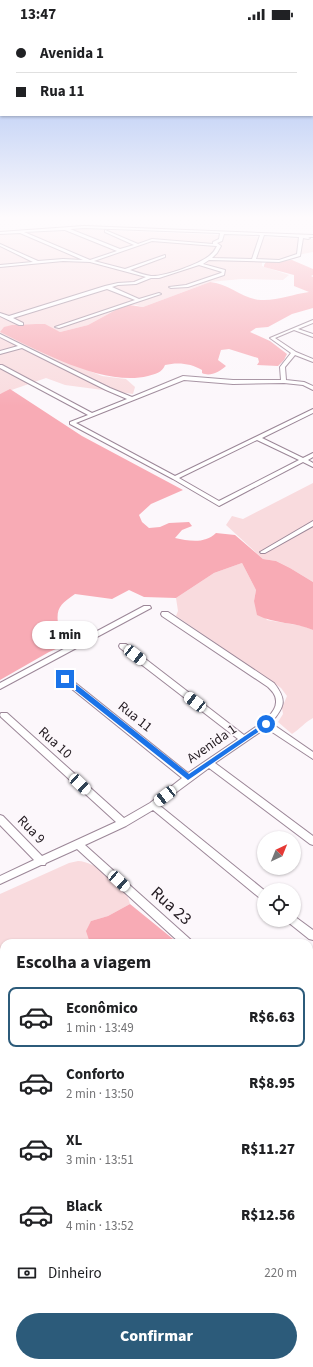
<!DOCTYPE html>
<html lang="pt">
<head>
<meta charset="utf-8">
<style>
  :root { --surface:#fff; --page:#f6f6f6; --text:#202124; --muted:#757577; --line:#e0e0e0; --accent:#2c5b7a }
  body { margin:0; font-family:"Source Sans 3",sans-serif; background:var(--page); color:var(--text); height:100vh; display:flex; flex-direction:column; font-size:15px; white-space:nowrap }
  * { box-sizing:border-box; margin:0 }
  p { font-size:13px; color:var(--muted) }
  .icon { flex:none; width:22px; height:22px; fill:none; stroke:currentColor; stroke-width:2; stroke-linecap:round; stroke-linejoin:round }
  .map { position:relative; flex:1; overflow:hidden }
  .sheet { position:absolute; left:0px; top:911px; width:313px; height:428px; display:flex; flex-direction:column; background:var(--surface); border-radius:12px 12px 0 0; box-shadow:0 1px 3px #0004 }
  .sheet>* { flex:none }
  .hud { position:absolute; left:0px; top:0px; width:313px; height:88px; box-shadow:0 1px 3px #0004; display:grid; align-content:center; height:88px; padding:0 16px; background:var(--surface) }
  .needle { width:26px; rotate:43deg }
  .buttons { position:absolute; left:257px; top:803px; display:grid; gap:8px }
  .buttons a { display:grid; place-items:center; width:44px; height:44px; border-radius:50%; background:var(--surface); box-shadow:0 1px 3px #0004; font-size:20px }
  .end { position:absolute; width:18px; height:18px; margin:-9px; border:5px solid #1a73e8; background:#fff; box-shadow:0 0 0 2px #fff }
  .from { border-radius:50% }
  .bubble { position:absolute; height:28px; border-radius:14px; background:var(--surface); box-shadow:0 1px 3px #0004; font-size:13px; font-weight:800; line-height:28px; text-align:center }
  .car { position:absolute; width:12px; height:24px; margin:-12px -6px; border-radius:5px; box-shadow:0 0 3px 1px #0007; background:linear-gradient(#fff 24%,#345 0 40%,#fff 0 76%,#345 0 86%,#fff 0) }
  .hud b { display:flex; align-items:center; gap:14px; height:38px; font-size:15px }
  .hud b+b { border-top:1px solid var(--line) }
  .hud i { width:10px; height:10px; background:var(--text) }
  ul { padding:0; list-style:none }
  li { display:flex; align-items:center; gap:12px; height:60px; margin:0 8px 6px; padding:0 8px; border:2px solid transparent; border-radius:8px }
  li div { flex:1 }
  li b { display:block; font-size:15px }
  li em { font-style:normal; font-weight:800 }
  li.on { border-color:var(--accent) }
  li>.icon { width:36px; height:36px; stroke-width:1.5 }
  h2 { padding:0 16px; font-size:18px; line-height:48px }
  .pay { display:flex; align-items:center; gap:10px; height:44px; padding:0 16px; font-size:15px }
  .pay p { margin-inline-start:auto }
  .primary-button { display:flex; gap:8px; margin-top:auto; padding:8px 16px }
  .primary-button a { flex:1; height:46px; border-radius:24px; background:var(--accent); color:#fff; font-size:16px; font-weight:800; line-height:46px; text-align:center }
  .status { display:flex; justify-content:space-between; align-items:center; height:28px; padding:0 20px; background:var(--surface); direction:ltr }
  .status svg { height:11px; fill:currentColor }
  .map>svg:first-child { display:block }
  .green { fill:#f9dbde }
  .forest { fill:#f8abb5 }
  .water { fill:#cebeff }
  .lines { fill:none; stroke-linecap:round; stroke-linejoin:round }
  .street-casing { stroke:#9c8798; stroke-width:2 }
  .street { fill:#fff; fill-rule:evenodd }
  .route { fill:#1a73e8 }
  .labels { text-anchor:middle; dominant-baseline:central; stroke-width:3.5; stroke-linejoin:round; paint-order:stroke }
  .street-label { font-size:14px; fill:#21191f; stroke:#fcf7fb }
  .near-street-label { font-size:17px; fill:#21191f; stroke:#fcf7fb }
</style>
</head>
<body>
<div class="status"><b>13:47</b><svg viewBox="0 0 49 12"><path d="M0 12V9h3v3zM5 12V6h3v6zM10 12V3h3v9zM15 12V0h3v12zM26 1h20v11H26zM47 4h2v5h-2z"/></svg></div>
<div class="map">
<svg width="313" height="1339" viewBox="0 0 313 1339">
  <rect width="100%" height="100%" fill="#fcf7fb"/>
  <path class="green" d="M80 201 313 211V224L262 234V238L289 247 283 252 241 251 210 254 143 279 136 277 121 279 88 297 60 304 36 296 12 297 42 324 102 348 126 351 135 359 133 366 65 357 46 350 0 366V207Z
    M313 455V554L290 540 276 533 263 531 226 497 232 488 243 491Z
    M242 535 256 562 254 573 267 592 303 598 313 602V690C305 694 300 701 292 706L278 694 283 686 282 680 287 668 281 660 176 588 178 583 176 570 214 545Z
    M78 833C95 833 128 859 130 876L108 888 91 893 90 915H4V929H0V866L69 835Z
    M4 1014V1335H309V1321L313 1323V1339H0V1016Z
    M309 1037 313 1040V1088L309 1087Z"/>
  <path class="forest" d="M292 232 313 241V247L311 248 313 249V280L292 286 268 299 256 300 250 304 270 313 287 326 284 332 278 338 257 337 259 334 258 330 229 321 221 322 218 332 226 338C219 344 210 349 202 345V342C191 335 177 334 165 337 162 345 155 346 148 348 104 359 39 323 0 304L4 299 12 297 36 296H45L60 304 88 297 121 279 129 277 143 279 210 254C228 255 242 271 261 272 277 273 293 266 309 264L294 258V247L264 239V237L266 234Z
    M10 361 82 408 183 462 151 476 139 487 142 494 149 500 160 499 169 495 189 494 192 498 182 502 175 510C189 513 205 516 216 505L235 507 263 531 276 533 290 540 313 554V602C295 594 275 596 257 587L254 573 256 562 242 535 214 545 176 570 144 569 129 562 112 571 75 566C59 577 55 581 59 601L77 612 49 624 0 652V366Z
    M130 876 178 915H90L86 903 91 893 108 888Z
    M309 1087 313 1088V1323L309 1321Z"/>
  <path class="water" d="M0 929H4V1014L0 1016Z"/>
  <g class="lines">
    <defs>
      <path id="street" d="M84 198 313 207V209H308L310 210 308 211 303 210 300 228 279 234 209 232 203 236 225 242 224 247 188 259 171 260 169 259 186 257 221 245 222 244 199 237 159 250H151L136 256 118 257 112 259 139 271 159 265 161 266 59 300 55 299 135 272 107 261 13 290 23 295V297H19L0 288V285L9 288 105 258 118 255 134 254 146 249 90 234 63 233 0 239V237L33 234 0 218V216L38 233 63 231 83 232 20 205 0 206V204ZM84 200 220 205 219 211 213 214V216L152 211 138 216 105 202V204L134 217 120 221 70 201ZM64 202H65L117 223 90 232 24 204ZM224 206 260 207 252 231 212 230 217 225 221 218 217 215 222 213ZM264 207 299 209 297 226 279 232 256 231ZM152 213 216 218H217C215 222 213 225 209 228 199 236 164 249 151 248 144 247 136 244 130 242L165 229V227L125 241 94 233Z
        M313 292V295L298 301 313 306V309L294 302 275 310 296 324 313 331V334L295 327 285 339 286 352 304 354 313 358V362L303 357 284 355 233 356 184 352 76 395 175 448 313 381V385L262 410 303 430 313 425V429L308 432 313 435V439L303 434 219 478 173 451 70 396V394L88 387 0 340V337H2L92 385 127 371 106 362 22 320 0 326V323L18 318 0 309V306L110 360 132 369 183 348 233 352H281L280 339 291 325 270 310ZM257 412 299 432 219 473 179 450Z
        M313 493V498L265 525H261L260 524Z
        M144 578H150L151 580 0 661V655Z
        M162 584H168L274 655C288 673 284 679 271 695L313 724V731L266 700 215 735 313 808V817L310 816 209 740 159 777 264 862V872L261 871 153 782 126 798 85 817 191 912 192 915H180L77 821 46 835 45 837H41L0 856V848L34 832 0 797V787L3 788 42 828 116 794 1 689 0 687 1 685H7L124 790 150 775 182 750 62 653 61 651 62 649H68L188 745 238 711 120 620 119 618 120 616H126L244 707C254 700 277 687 276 673 276 667 272 663 268 659L162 588 161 586Z
        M294 888 313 902V912L309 911 289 895 288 892H294Z
        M313 936V947L309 949V938Z
        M309 1022 313 1023V1036L309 1035Z"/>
    </defs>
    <use href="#street" class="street-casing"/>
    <use href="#street" class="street"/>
  </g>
  <linearGradient id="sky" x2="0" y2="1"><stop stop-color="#9db8f1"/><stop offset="0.5" stop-color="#fefbfd"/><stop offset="1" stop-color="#fefbfd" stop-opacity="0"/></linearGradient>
  <rect width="313" height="378" fill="url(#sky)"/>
  <path class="route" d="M62 649H67L189 746 264 695 270 696 188 752 62 652Z"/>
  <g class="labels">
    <g class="street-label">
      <text transform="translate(135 689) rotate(39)">Rua 11</text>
      <text transform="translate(55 715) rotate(42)">Rua 10</text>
      <text transform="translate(212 716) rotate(-35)">Avenida 1</text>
      <text transform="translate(31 802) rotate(46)">Rua 9</text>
    </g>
    <g class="near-street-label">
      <text transform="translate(171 878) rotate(42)">Rua 23</text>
    </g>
  </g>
</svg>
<div class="buttons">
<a><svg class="needle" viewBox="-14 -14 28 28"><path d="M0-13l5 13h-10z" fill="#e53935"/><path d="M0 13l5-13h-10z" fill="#757577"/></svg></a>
<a><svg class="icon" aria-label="locate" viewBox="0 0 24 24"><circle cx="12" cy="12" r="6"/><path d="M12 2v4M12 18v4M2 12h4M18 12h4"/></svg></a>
</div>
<i class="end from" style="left:266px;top:696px"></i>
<i class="end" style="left:65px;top:651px"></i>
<div class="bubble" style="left:32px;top:593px;width:66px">1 min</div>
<i class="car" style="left:135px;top:627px;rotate:128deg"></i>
<i class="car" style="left:195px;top:674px;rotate:308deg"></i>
<i class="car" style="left:80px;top:756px;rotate:133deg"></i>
<i class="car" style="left:165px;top:768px;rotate:232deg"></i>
<i class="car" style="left:119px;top:853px;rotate:132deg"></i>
<div class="hud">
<b><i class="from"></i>Avenida 1</b>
<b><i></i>Rua 11</b>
</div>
<section class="sheet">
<h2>Escolha a viagem</h2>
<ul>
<li class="on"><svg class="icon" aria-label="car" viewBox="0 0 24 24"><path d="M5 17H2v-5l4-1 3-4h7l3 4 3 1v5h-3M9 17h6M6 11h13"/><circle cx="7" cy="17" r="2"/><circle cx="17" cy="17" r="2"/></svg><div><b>Econômico</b><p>1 min · 13:49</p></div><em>R$6.63</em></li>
<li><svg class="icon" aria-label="car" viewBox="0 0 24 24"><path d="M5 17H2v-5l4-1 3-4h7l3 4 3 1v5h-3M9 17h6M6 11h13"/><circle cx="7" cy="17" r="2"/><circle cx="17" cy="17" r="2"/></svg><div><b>Conforto</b><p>2 min · 13:50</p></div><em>R$8.95</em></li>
<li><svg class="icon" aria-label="car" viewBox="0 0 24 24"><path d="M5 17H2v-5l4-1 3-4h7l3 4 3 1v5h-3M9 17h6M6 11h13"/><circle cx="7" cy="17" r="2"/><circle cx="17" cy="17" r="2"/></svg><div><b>XL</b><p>3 min · 13:51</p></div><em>R$11.27</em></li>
<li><svg class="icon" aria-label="car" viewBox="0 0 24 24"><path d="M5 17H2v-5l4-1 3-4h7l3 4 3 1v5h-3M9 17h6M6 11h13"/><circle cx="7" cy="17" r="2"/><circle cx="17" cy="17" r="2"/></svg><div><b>Black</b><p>4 min · 13:52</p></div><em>R$12.56</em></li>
</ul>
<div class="pay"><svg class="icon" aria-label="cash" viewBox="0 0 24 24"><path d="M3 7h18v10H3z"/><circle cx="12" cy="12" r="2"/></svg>Dinheiro<p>220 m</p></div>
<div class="primary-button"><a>Confirmar</a></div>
</section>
</div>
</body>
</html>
